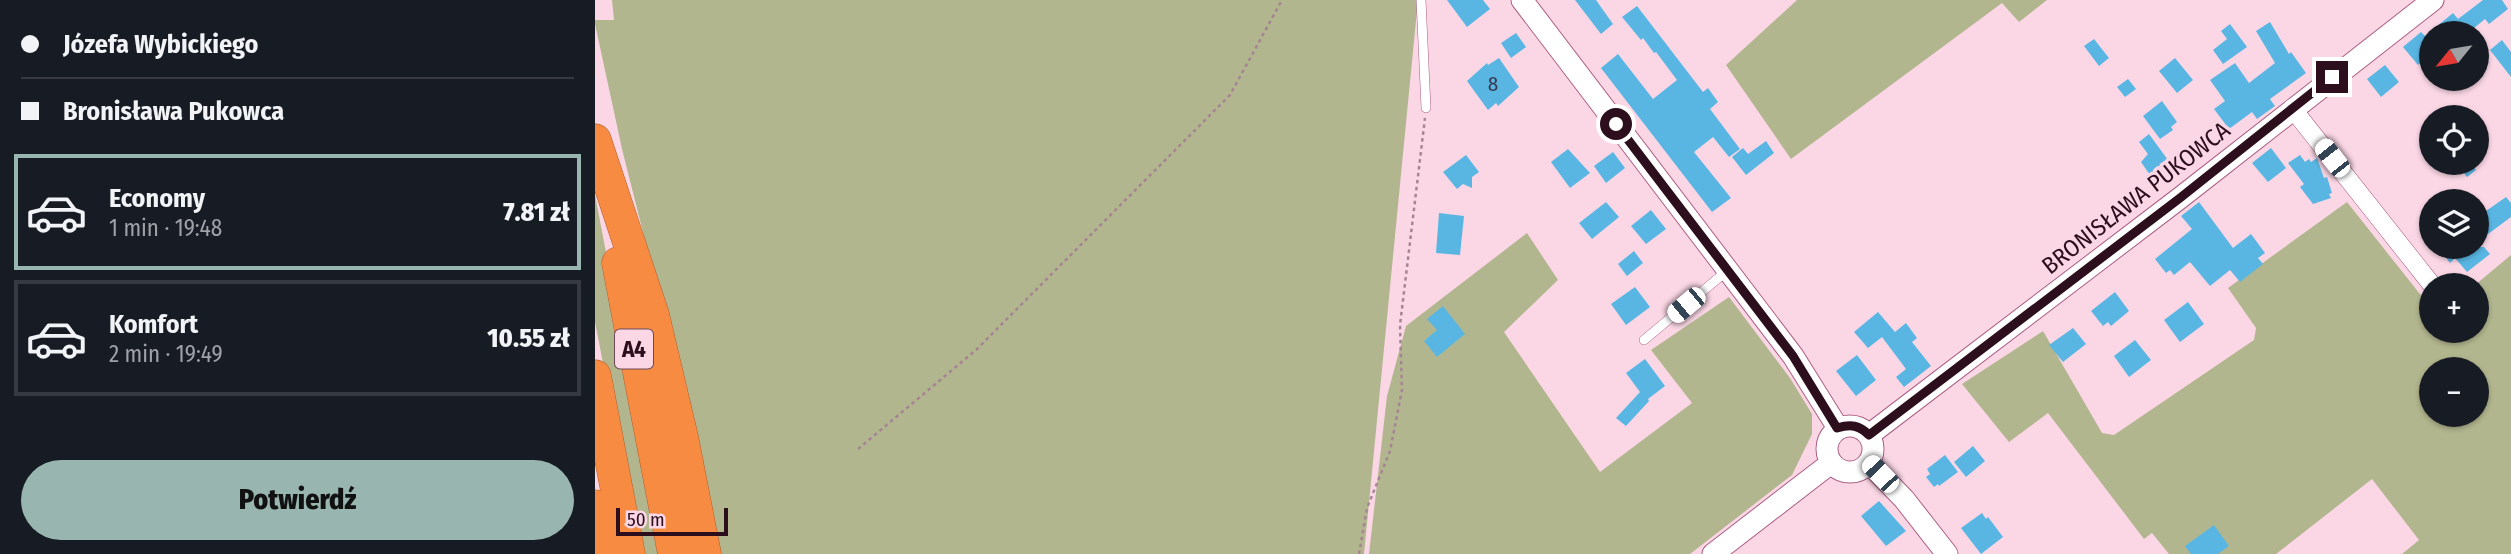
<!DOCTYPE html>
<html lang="pl">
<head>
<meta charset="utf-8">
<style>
  :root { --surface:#171b24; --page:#242831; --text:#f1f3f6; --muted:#9ea1a6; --line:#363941; --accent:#98b6af }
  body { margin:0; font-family:"Fira Sans Condensed",sans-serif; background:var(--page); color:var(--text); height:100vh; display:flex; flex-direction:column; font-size:26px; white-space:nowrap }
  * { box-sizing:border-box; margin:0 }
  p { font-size:23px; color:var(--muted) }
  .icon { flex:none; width:38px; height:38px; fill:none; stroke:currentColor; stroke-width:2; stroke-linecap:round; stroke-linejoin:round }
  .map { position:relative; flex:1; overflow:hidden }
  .sheet { display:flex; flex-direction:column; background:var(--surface); width:595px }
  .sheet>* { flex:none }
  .banner { display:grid; align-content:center; height:154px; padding:0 21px; background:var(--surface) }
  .needle { width:46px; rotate:240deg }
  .fabs { position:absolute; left:1824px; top:21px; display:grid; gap:14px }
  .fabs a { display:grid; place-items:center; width:70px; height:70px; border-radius:50%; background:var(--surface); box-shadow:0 2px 5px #0004; font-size:35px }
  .scale { position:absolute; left:21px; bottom:18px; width:112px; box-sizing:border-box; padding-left:7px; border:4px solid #2c0e1d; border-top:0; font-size:19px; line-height:24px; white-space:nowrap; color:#2c0e1d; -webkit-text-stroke:5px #fbd7e6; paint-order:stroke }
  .end { position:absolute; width:32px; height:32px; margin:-16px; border:9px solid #2c0e1d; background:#fff; box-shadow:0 0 0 4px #fff }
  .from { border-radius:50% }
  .car { position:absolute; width:21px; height:42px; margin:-21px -10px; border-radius:9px; box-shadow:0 0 5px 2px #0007; background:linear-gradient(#fff 24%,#345 0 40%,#fff 0 76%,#345 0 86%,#fff 0) }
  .banner b { display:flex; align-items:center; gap:24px; height:66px; font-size:26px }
  .banner b+b { border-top:2px solid var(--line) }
  .banner i { width:18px; height:18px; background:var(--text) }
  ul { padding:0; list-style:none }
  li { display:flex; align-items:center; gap:21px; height:116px; margin:0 14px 10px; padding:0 7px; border:4px solid var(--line); border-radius:0px }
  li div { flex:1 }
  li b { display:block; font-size:26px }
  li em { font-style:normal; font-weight:800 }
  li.active { border-color:var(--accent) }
  li>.icon { width:63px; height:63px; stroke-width:1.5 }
  .button { display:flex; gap:14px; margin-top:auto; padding:14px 21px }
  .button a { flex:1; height:80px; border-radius:42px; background:var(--accent); color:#111; font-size:28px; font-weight:800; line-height:80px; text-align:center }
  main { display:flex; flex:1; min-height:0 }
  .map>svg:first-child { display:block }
  .green { fill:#b2b68e; fill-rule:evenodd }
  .building { fill:#59b6e3 }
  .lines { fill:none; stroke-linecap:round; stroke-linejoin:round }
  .service-casing { stroke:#ac5f83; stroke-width:10 }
  .minor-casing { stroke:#ac5f83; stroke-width:19 }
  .tertiary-casing { stroke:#ac5f83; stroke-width:23 }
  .motorway-casing { stroke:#b05f35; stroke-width:33 }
  .path { stroke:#a58493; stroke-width:2.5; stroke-dasharray:3.5 3.5; stroke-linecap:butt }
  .service { stroke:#fff; stroke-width:9 }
  .minor { stroke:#fff; stroke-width:18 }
  .tertiary { stroke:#fff; stroke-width:21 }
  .motorway { stroke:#f78b42; stroke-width:32 }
  .route { stroke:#2c0e1d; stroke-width:9 }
  .labels { text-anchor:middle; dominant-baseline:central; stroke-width:7; stroke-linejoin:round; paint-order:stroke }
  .number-label { font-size:21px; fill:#37384e }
  .shield { fill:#fbd7e6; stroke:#6a4a59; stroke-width:2 }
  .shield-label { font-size:23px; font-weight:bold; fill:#2c0e1d }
  .street-label { font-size:24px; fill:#2c0e1d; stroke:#fbd7e6 }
</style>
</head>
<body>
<main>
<section class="sheet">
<div class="banner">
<b><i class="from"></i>Józefa Wybickiego</b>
<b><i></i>Bronisława Pukowca</b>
</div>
<ul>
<li class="active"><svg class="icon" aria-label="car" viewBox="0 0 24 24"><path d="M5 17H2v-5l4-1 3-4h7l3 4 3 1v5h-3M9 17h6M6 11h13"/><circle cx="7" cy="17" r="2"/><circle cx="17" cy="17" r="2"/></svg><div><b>Economy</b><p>1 min · 19:48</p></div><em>7.81 zł</em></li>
<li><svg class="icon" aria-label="car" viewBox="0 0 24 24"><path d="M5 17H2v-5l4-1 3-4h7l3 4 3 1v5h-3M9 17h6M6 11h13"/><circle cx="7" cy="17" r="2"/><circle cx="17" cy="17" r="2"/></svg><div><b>Komfort</b><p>2 min · 19:49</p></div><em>10.55 zł</em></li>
</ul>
<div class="button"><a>Potwierdź</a></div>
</section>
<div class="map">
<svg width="1916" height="554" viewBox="0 0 1916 554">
  <rect width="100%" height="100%" fill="#fbd7e6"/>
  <path class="green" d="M17 0H823L769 554H122L82 367 27 149 0 24V20H19Z
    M1202 0H1452L1424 22 1407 3 1196 159 1131 65Z
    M0 195 69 554H45L0 322Z
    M1752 202 1836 308V331H1881L1880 285 1916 255V554H1807L1824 540 1777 479 1681 554H1574L1557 533 1549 539 1453 413 1414 442 1367 384 1448 331 1507 433 1519 435 1659 340 1661 328 1633 288ZM1836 369H1881V415H1836Z
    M932 233 963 280 909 332 1005 472 1097 403 1056 350 1134 297 1195 378 1217 414V434L1197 475 1095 554H774L792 396 811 326Z"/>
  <path class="building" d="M852 0H888L895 9 872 27Z
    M980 0H1001L1018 24 1006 34Z
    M1888 0H1907L1913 9 1894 24 1890 19 1873 33H1836V54L1823 65 1808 47 1826 32 1830 36 1858 13 1863 19Z
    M1042 6 1108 92 1113 88 1123 102 1115 109 1145 149 1134 157 1118 137 1099 152 1136 198 1117 212 1006 68 1023 54 1058 99 1082 80 1061 52 1059 53 1048 38 1046 40 1027 17Z
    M1675 22 1694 54 1696 52 1711 73 1675 99 1680 106 1662 119 1657 112 1634 129 1619 109 1630 101 1615 80 1640 63 1654 83 1680 63 1661 31Z
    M1635 24 1652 47 1628 64 1618 50 1632 39 1626 31Z
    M921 33 931 47 916 58 906 43Z
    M1499 39 1514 58 1504 66 1489 46Z
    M1907 40 1916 52V77L1895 50Z
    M904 58 924 87 903 106 901 103 893 110 872 81 892 63 893 65Z
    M1580 58 1598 80 1582 93 1564 71Z
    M1790 65 1804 82 1786 97 1772 79Z
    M1533 79 1541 89 1530 97 1522 87Z
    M1567 101 1582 122 1576 127 1578 130 1565 139 1548 116Z
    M1554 134 1581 171 1562 185 1546 162 1553 154 1544 142Z
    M1171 141 1179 153 1151 175 1137 157 1148 148 1153 154Z
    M1676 148 1691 168 1673 182 1657 163Z
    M973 149 995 173 975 188 956 162Z
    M1018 152 1030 168 1011 183 999 166Z
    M871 155 884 172 877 177V188L868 184 862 189 848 172Z
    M1705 155 1710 162 1714 159 1716 162 1722 158 1729 178 1732 177 1737 193 1734 194 1736 198 1718 204 1705 187 1709 184 1693 163Z
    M1861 163H1876L1881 170 1872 177Z
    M1911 197 1916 203V217L1881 243V218Z
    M1011 202 1024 217 997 239 984 223Z
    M1604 202 1638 248 1656 234 1670 253 1663 258 1668 264 1645 282 1635 270 1615 286 1595 262 1579 275 1575 270 1571 273 1560 259 1597 229 1586 216Z
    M1056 210 1071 229 1051 244 1036 226Z
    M844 213 869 216 865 255 841 253Z
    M1843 247H1889L1895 254 1872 272 1860 258 1855 263Z
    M1039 251 1048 263 1032 276 1023 264Z
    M1040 287 1055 307 1031 325 1016 304Z
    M1520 292 1534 311 1516 326 1513 322 1508 326 1496 311Z
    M1593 302 1609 324 1585 342 1569 320Z
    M848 306 870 334 842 357 829 341 842 330 832 319Z
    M1283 312 1300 332 1311 323 1322 338 1317 342 1336 366 1309 387 1301 377 1311 369 1287 337 1273 348 1259 332Z
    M1478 328 1491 344 1468 362 1454 345Z
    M1540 340 1556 360 1534 377 1519 356Z
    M1262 355 1281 380 1261 396 1241 371Z
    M1050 359 1070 386 1053 399 1054 401 1031 426 1021 418 1045 392 1031 373Z
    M1378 446 1390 461 1371 477 1359 462Z
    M1350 455 1363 472 1344 486 1343 484 1339 487 1331 477 1335 474 1332 469Z
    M1284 501 1311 531 1291 546 1266 516Z
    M1387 513 1391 519 1393 517 1408 537 1386 554 1366 528Z
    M1619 525 1634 546 1623 554H1596L1590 546Z"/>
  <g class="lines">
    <defs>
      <path id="service" d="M826 0 831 108
        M1049 340 1133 270"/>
      <path id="minor" d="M1697 108 1837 285"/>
      <path id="tertiary" d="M927 0 1198 356 1243 428
        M1232 449a23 23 0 1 1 46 0a23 23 0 1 1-46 0Z
        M1274 435 1585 198 1838 0
        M1274 463 1309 499 1352 554
        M1118 554 1236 463"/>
      <path id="motorway" d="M0 140 58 315 87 437 110 554
        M23 263 79 554
        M0 376 34 554
        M0 506 6 554"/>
    </defs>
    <use href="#service" class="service-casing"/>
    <use href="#minor" class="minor-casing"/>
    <use href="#tertiary" class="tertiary-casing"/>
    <use href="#motorway" class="motorway-casing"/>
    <path class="path" d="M263 449 381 350 635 95 687 0
      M1222 450 1226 436
      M1246 479 1267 482
      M764 554 772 508 795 451 807 390 805 325 830 118"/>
    <use href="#service" class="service"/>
    <use href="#minor" class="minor"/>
    <use href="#tertiary" class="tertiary"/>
    <use href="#motorway" class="motorway"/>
  </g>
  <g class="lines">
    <path class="route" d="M1021 124 1198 356 1242 428C1256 424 1264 425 1274 435L1585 198 1737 77"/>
  </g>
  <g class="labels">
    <g class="number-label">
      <text x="898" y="84">8</text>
    </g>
    <rect class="shield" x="20" y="329.5" width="38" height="39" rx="5"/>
    <g class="shield-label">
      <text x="39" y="349">A4</text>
    </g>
    <g class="street-label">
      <text transform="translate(1541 198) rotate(-38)">BRONISŁAWA PUKOWCA</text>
    </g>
  </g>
</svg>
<div class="fabs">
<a><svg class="needle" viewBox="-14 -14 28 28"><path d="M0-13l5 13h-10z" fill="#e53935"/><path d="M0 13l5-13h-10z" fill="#9ea1a6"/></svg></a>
<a><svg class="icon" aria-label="locate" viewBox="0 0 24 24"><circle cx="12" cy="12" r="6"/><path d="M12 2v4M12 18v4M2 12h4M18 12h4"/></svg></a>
<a><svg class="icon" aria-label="layers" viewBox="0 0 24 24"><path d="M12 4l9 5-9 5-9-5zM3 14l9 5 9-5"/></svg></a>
<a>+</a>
<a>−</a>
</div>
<div class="scale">50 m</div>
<i class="end from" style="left:1021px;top:124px"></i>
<i class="end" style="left:1737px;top:77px"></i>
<i class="car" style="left:1737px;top:158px;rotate:322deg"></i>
<i class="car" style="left:1091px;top:305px;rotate:230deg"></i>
<i class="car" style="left:1285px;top:474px;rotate:316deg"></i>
</div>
</main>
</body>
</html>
